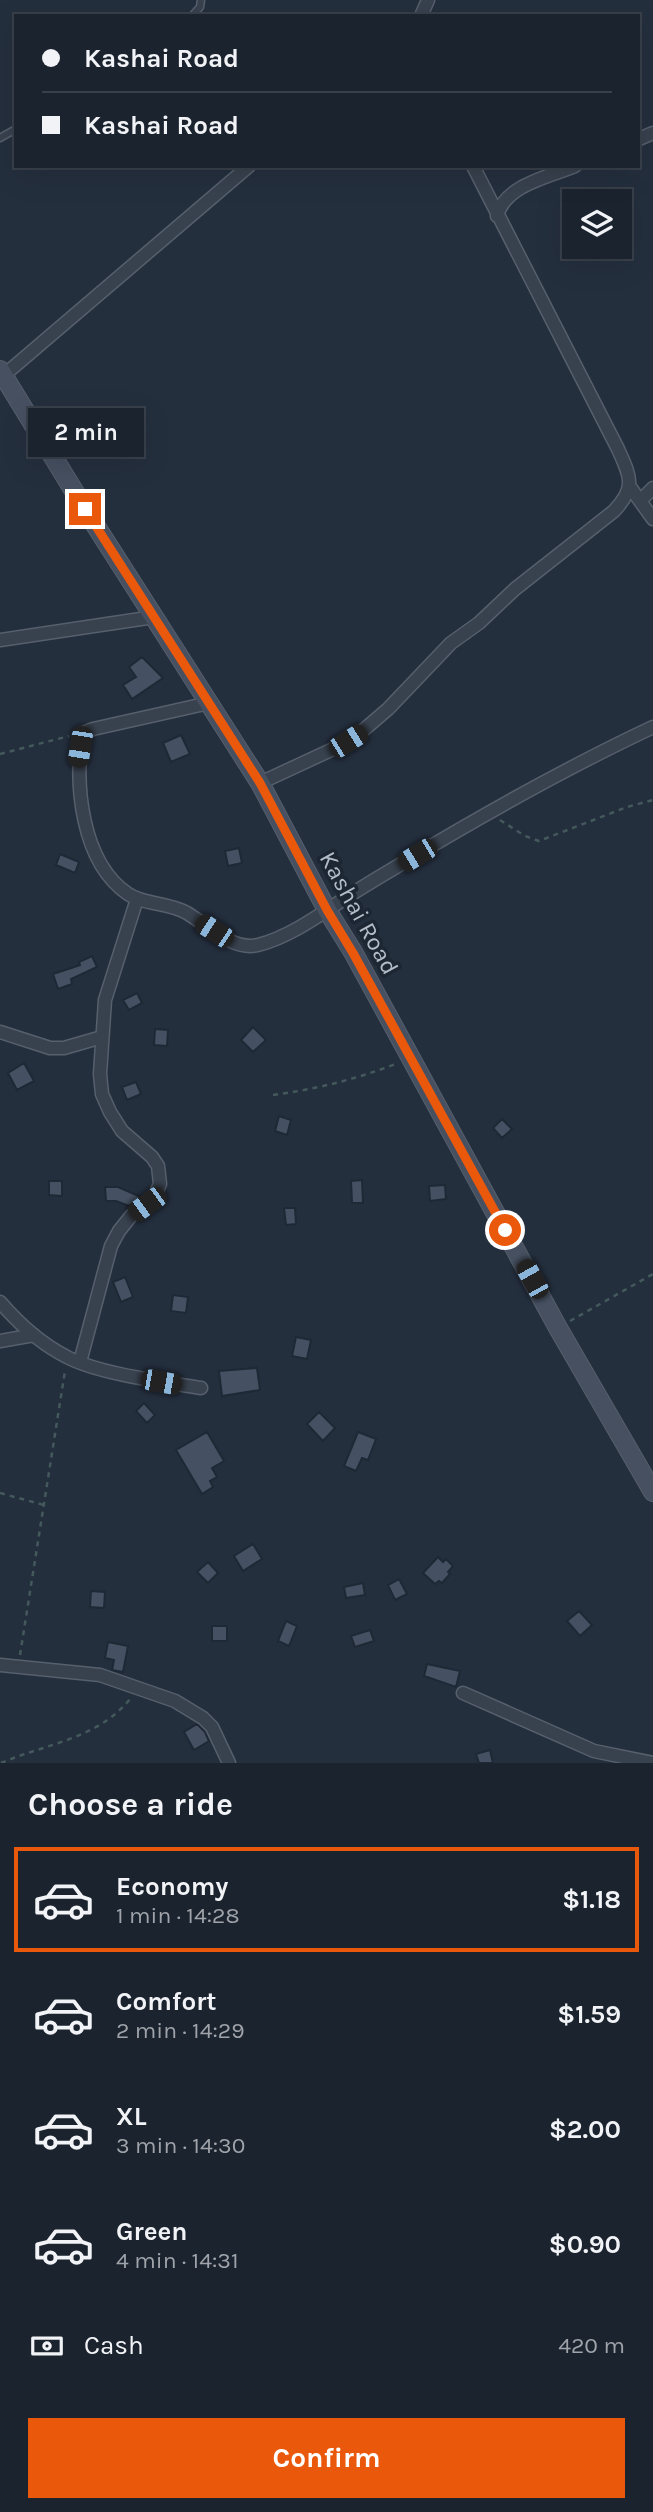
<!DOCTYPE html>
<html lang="en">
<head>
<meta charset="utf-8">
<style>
  :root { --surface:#1b232e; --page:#282f3a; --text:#f1f3f6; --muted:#a0a4aa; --line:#39404a; --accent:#ea580c }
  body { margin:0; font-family:Karla,sans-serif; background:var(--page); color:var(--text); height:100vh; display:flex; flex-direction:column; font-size:26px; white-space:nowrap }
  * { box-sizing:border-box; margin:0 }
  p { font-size:23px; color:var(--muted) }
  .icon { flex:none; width:38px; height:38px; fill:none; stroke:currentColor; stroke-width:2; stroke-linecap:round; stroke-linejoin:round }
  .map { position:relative; height:1763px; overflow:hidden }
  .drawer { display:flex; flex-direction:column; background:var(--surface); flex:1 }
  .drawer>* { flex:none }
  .banner { position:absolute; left:14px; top:14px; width:626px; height:154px; border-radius:0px; box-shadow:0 7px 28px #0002,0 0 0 2px var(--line); display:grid; align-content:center; height:154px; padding:0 28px; background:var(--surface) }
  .tools { position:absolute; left:562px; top:189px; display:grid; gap:14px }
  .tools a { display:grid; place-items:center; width:70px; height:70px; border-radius:0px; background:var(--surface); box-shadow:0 7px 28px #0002,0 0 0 2px var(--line); font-size:35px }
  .end { position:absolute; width:32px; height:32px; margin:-16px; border:9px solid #ea580c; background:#fff; box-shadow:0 0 0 4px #fff }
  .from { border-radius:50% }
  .bubble { position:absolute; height:49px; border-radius:0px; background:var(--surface); box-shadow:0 7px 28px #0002,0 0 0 2px var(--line); font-size:23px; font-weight:700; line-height:49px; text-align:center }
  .car { position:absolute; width:21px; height:42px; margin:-21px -10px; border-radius:9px; box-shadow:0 0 5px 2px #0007; background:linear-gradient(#222 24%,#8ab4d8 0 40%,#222 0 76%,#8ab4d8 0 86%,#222 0) }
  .banner b { display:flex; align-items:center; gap:24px; height:66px; font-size:26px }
  .banner b+b { border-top:2px solid var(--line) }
  .banner i { width:18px; height:18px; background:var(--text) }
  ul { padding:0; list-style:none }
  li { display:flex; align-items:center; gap:21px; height:105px; margin:0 14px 10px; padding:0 14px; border:4px solid transparent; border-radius:0px }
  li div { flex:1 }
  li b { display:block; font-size:26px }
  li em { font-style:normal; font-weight:700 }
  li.current { border-color:var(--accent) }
  li>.icon { width:63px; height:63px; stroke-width:1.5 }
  h2 { padding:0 28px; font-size:32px; line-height:84px }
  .pay { display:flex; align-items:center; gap:18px; height:77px; padding:0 28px; font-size:26px }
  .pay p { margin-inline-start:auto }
  .primary-button { display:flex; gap:14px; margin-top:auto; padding:14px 28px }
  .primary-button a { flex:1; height:80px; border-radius:0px; background:var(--accent); color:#fff; font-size:28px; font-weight:700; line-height:80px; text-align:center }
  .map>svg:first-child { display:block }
  .building { fill:#455162; stroke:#1f2835; stroke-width:2 }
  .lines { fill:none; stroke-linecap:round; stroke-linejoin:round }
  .lane-casing { stroke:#565f6c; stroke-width:9 }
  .street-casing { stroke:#565f6c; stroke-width:15 }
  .secondary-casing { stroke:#565f6c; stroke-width:20 }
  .path { stroke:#44595c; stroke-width:2.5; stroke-dasharray:5 5; stroke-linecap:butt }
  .lane { stroke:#38414e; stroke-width:6 }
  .street { stroke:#38414e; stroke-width:12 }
  .secondary { stroke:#465061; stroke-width:18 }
  .route { stroke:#ea580c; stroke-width:9 }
  .labels { text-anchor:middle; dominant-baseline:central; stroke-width:7; stroke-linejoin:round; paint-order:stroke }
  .street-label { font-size:24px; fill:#b4bcc9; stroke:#1d2633 }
</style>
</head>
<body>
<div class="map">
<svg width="653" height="1763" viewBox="0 0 653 1763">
  <rect width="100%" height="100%" fill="#242f3e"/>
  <path class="building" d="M142 657 163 678 132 699 123 685 136 677 129 667Z
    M181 735 190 754 171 762 163 743Z
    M239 848 242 863 228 866 225 851Z
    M60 854 79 862 75 873 56 865Z
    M92 956 97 967 71 979 72 984 58 989 53 974 80 965 79 962Z
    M137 993 142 1003 129 1010 123 1000Z
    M253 1027 266 1040 253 1052 241 1040Z
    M155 1029 168 1030 167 1046 154 1045Z
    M24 1063 34 1081 17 1090 8 1073Z
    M136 1082 141 1094 127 1100 122 1087Z
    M279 1116 291 1120 287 1135 275 1131Z
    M502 1119 512 1129 502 1138 493 1128Z
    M362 1180 363 1203H352L351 1181Z
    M49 1181H62V1196L49 1195Z
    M445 1185 446 1199 430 1201 429 1186Z
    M105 1187H118L141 1197 129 1206 116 1201H106Z
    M284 1208H295L296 1224 286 1225Z
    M125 1277 133 1297 121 1302 113 1282Z
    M173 1295 188 1297 186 1313 171 1311Z
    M296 1337 311 1340 307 1359 292 1356Z
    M257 1368 260 1390 222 1396 219 1371Z
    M144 1403 155 1415 147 1423 136 1411Z
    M319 1412 335 1428 323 1441 307 1424Z
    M207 1432 224 1461 212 1468 217 1477 210 1481 213 1487 202 1494 176 1450Z
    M358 1432 376 1439 368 1460 362 1458 356 1471 344 1466Z
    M253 1544 262 1559 243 1571 234 1556Z
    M438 1557 443 1562 446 1559 453 1566 448 1572 450 1574 442 1583 439 1581 435 1584 423 1573Z
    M208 1562 218 1573 208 1583 197 1572Z
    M399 1579 407 1594 395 1600 388 1585Z
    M363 1583 365 1595 346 1598 344 1587Z
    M91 1591 105 1592 104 1608 90 1607Z
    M579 1611 592 1625 580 1636 567 1621Z
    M286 1621 297 1626 289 1646 278 1641Z
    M212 1626H227V1641H212Z
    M370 1630 374 1641 355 1647 351 1636Z
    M108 1642 128 1646 123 1672 112 1670 114 1660 105 1658Z
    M427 1664 460 1671 456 1687 424 1676Z
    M197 1724 205 1732 209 1741 194 1750 184 1732Z
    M490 1750 493 1763H479L476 1754Z"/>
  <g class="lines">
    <defs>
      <path id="lane" d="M192 16 200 7 201 0
        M0 138 16 129"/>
      <path id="street" d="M421 16 428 0
        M639 139 653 133
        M497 216C505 185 548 177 575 166
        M3 376 249 166
        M630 487 653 519
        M641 500 653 488
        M0 640 154 617
        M209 703 93 729 83 733C74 783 81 862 128 894 144 905 168 902 187 913 208 926 233 951 258 945 286 938 314 919 338 903 360 888 383 875 406 861 486 813 568 767 653 727
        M260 783 331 750 360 733 388 709 451 643 479 623 515 589 614 511C637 487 630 476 618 449L473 166
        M0 1032 50 1048H64L102 1037
        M0 1302C19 1324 41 1344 67 1357 99 1374 164 1382 201 1388
        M0 1341 34 1335
        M80 1362 111 1246 119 1231 131 1216 147 1204 156 1193 160 1184 158 1166 152 1157 122 1131 110 1112 102 1094 100 1074 105 1000 137 899
        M0 1665 100 1675 175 1701 203 1718 212 1727 229 1763
        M463 1693 594 1751 653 1763"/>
      <path id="secondary" d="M0 370 85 509 260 783 327 910 353 952 558 1328 653 1492"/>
    </defs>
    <use href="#lane" class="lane-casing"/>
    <use href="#street" class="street-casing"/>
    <use href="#secondary" class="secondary-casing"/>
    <path class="path" d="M0 754 69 736
      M500 820 525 836 539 841 627 807 653 800
      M273 1095C317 1089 357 1079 398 1063
      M570 1321 653 1274
      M0 1493 44 1505
      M20 1655 65 1371
      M1 1763C45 1744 98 1739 130 1699"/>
    <use href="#lane" class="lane"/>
    <use href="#street" class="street"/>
    <use href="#secondary" class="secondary"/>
  </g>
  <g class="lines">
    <path class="route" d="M85 509 260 783 327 910 353 953 505 1230"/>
  </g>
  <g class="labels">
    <g class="street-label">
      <text transform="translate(359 913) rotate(61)">Kashai Road</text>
    </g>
  </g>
</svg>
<div class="tools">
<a><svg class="icon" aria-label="layers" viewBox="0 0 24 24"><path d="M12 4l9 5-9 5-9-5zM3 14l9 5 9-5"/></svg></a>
</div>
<i class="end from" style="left:505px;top:1230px"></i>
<i class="end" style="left:85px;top:509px"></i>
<div class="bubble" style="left:28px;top:408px;width:116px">2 min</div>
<i class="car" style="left:348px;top:741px;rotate:58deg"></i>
<i class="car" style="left:80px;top:747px;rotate:189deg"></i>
<i class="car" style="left:417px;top:855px;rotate:239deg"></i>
<i class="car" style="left:214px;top:931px;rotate:303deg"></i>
<i class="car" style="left:147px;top:1204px;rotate:234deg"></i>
<i class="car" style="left:532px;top:1279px;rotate:331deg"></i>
<i class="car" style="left:161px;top:1382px;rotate:100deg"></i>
<div class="banner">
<b><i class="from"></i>Kashai Road</b>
<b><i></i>Kashai Road</b>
</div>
</div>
<section class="drawer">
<h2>Choose a ride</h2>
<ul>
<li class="current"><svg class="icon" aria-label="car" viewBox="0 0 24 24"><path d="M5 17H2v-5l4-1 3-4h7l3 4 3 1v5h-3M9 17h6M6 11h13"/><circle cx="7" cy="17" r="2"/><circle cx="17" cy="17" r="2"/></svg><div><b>Economy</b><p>1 min · 14:28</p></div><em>$1.18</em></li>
<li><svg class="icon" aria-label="car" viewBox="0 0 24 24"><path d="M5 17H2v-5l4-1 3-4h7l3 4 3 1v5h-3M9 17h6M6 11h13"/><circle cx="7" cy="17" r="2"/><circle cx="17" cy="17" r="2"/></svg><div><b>Comfort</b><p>2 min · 14:29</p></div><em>$1.59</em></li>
<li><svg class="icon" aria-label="car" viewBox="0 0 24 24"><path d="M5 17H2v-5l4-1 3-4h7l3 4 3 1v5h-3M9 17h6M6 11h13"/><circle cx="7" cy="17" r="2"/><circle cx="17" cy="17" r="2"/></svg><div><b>XL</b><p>3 min · 14:30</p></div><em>$2.00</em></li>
<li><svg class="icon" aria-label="car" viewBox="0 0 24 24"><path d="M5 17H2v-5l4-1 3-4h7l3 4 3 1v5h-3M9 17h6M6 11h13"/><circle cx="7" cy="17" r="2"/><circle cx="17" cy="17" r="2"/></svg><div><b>Green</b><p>4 min · 14:31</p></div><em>$0.90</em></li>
</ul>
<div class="pay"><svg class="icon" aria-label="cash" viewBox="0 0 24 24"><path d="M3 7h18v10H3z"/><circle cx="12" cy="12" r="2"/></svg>Cash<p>420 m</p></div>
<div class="primary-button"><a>Confirm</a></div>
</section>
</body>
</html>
